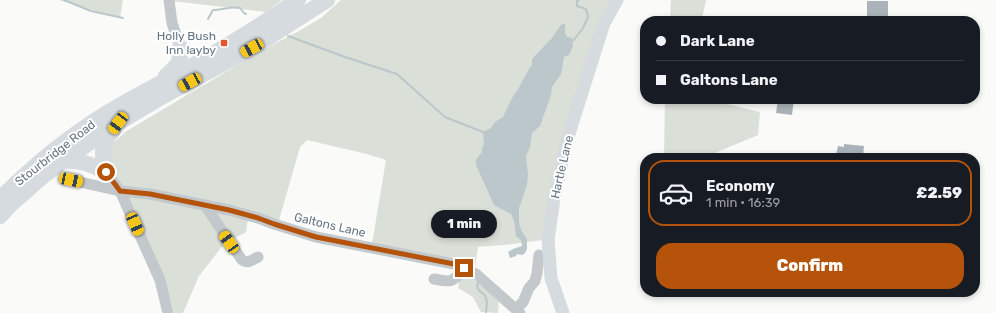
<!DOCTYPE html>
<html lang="en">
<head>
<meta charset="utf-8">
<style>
  :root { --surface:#171b24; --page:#20242c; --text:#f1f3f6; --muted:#9ea1a6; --line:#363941; --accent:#b45309 }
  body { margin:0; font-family:Rubik,sans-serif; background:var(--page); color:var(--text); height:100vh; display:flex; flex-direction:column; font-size:15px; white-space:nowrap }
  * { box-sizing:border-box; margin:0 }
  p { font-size:13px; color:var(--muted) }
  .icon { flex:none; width:22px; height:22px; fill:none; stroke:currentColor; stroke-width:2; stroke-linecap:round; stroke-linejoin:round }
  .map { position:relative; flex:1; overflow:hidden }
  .details { position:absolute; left:640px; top:153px; width:340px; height:144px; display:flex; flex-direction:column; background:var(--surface); border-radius:16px; box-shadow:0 2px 6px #0003 }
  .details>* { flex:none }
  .guide { position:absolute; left:640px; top:16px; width:340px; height:88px; border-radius:16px; box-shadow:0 2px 6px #0003; display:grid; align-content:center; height:88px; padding:0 16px; background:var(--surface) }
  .end { position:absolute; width:18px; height:18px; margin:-9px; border:5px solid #b45309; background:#fff; box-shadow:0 0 0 2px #fff }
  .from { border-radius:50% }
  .bubble { position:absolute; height:28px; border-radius:14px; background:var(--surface); box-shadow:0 2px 6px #0003; font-size:13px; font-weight:800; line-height:28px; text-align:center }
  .car { position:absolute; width:12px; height:24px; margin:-12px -6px; border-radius:5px; box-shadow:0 0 3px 1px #0007; background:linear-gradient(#f5c518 24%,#345 0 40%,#f5c518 0 76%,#345 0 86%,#f5c518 0) }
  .guide b { display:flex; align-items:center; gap:14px; height:38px; font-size:15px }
  .guide b+b { border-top:1px solid var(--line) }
  .guide i { width:10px; height:10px; background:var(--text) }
  ul { padding:7px 0 0; list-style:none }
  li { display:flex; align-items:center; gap:12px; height:66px; margin:0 8px 6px; padding:0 8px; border:2px solid transparent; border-radius:16px }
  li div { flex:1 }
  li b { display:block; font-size:15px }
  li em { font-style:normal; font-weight:800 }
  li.current { border-color:var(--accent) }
  li>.icon { width:36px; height:36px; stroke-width:1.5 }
  .button { display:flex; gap:8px; margin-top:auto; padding:8px 16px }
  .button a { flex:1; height:46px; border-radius:16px; background:var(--accent); color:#fff; font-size:16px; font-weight:800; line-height:46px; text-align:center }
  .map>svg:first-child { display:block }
  .green { fill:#dadfd7 }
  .water { fill:#bbc7cb }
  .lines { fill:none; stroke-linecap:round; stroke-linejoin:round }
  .stream { stroke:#bbc7cb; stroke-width:2 }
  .building { fill:#aab3b9 }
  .minor { stroke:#c3c8cc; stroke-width:11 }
  .major { stroke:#d6dbdf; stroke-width:13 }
  .highway { stroke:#d6dbdf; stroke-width:16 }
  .route { stroke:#b45309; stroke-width:5 }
  .poi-dot { fill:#e4572e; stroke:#fff; stroke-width:1.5 }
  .labels { text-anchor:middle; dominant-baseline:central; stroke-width:4; stroke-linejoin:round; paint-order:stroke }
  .poi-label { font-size:12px; fill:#657683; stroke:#fff; text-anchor:end }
  .street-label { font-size:12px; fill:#657683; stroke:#fff }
</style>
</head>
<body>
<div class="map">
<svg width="996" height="313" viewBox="0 0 996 313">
  <rect width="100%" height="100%" fill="#fafaf8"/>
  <path class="green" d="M59 0H123L120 18Z
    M172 0H282L266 12 172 1Z
    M341 0H612L569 115 555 164 543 240 503 245 478 247 475 267 459 261 372 244 386 160 367 154 307 140 300 147 279 220 249 210 246 232 224 244 199 276 183 313H174L166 284 123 188 105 158 108 148 125 132 261 51 297 32 321 18Z
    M671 0H706L703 14V21H670Z
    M665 99H724L723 103 760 112 758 135 715 153 709 158H664Z
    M459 268 499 300 498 313 481 312 473 297 458 288 460 277Z"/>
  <path class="water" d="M565 23V33L567 37 572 38 573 46 569 55 564 57 561 74 552 87 551 95 540 126 532 133 530 147 526 156 528 174 527 185 519 208V222L521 230 527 239V249L525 253 522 255 517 254 516 256 510 258 508 252 513 249 522 246 521 240 516 236 514 221 511 214 494 205 476 165V160L482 152V148L484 144 483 132 491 128 495 122 503 117 512 98 517 91 532 64V59L552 38 561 25Z"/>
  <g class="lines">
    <path class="stream" d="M64 0 91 11 123 18
      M208 19 213 10C222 10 231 6 240 8L244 13 246 14
      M288 36 345 57 397 74 445 117 483 132
      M573 41 583 28 588 17 586 9 577 6V0H579
      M478 282C476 289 479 291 485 295L487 302 486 313"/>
  </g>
  <path class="building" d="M867 1H888V18H867Z
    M778 99H794L792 115 776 113Z
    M844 144 864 146 863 158 836 155 838 146 844 147Z"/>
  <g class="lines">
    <path class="minor" d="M169 0 172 23 180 47
      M106 172 120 191 160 280 168 313
      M71 180 120 191 150 194 229 210 258 218 274 224 316 237 459 265 476 274 520 313
      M206 206 222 231 242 260C248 264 252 260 258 257
      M434 279C453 283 452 282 465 268
      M516 309 523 302 529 288 535 281 537 273 539 255"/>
    <path class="major" d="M563 313 551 278 548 240 554 199 567 140 604 23 617 0"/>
    <path class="highway" d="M166 76C178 65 181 64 180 47
      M63 161C81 160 90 164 106 172
      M106 172C101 152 101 145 114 129
      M0 199C31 168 67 138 104 115 138 94 174 77 208 57 239 39 269 20 298 0
      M0 216 10 205 42 177 63 161 118 123 165 95 252 48 327 0"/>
  </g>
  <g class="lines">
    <path class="route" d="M106 172 120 191 150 194 229 210 258 218 274 224 316 237 459 265 464 268"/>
  </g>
  <rect class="poi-dot" x="220" y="39" width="8" height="8" rx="2"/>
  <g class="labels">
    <g class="poi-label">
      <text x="216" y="36">Holly Bush<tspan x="216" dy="14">Inn layby</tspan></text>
    </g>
    <g class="street-label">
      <text transform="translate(55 153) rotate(-38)">Stourbridge Road</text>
      <text transform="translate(562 167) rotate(-77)">Hartle Lane</text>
      <text transform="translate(330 225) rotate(13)">Galtons Lane</text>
    </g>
  </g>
</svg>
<i class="end from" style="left:106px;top:172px"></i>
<i class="end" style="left:464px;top:268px"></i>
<div class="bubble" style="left:431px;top:210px;width:66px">1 min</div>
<i class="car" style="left:252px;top:48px;rotate:241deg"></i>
<i class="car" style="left:190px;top:82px;rotate:241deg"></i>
<i class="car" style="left:118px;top:123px;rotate:217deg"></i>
<i class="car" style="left:71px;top:180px;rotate:102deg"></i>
<i class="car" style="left:135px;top:224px;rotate:156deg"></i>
<i class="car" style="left:229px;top:242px;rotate:325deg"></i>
<div class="guide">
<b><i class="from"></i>Dark Lane</b>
<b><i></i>Galtons Lane</b>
</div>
<section class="details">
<ul>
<li class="current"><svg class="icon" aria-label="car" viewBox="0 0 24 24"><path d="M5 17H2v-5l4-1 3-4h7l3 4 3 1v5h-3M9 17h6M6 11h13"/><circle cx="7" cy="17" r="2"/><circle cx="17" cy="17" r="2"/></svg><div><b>Economy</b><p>1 min · 16:39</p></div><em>£2.59</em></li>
</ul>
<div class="button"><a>Confirm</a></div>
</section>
</div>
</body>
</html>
